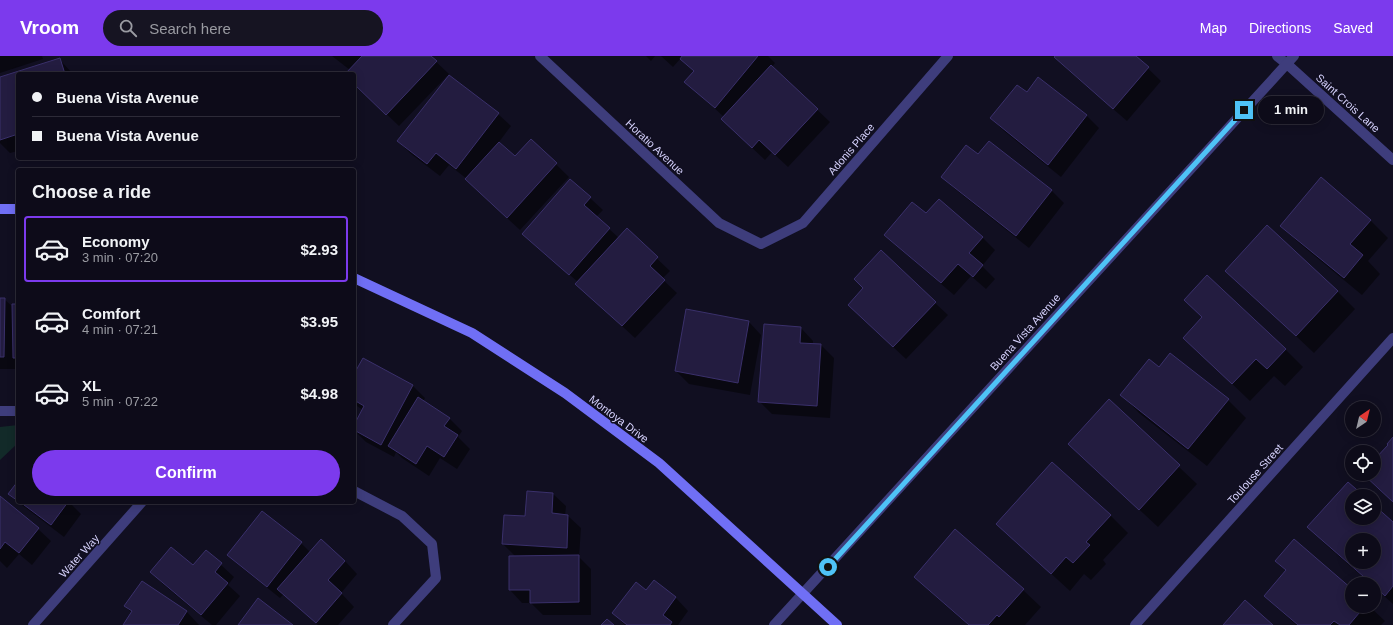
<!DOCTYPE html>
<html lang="en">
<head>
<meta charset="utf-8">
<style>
  :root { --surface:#0d0b19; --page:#161422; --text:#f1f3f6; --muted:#9a9ba2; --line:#2d2b38; --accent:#7c3aed }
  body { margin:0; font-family:Arial,sans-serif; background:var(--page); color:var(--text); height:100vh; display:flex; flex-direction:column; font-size:15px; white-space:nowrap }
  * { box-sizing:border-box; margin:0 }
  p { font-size:13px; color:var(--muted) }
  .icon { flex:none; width:22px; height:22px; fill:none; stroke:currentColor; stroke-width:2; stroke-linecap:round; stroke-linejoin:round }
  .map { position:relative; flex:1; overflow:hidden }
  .details { position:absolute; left:16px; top:112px; width:340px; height:336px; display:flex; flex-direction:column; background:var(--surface); border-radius:4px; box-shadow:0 2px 10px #0003,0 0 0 1px var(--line) }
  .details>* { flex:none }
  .banner { position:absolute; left:16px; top:16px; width:340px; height:88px; border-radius:4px; box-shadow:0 2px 10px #0003,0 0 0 1px var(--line); display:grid; align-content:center; height:88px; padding:0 16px; background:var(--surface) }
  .needle { width:26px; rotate:35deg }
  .controls { position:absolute; left:1345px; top:345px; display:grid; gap:8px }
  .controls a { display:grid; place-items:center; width:36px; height:36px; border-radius:50%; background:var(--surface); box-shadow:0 2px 10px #0003,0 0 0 1px var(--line); font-size:20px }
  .end { position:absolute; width:18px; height:18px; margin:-9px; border:5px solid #4fc3f7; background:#111; box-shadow:0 0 0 2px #111 }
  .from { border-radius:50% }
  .bubble { position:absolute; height:28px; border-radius:14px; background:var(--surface); box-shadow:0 2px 10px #0003,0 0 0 1px var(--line); font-size:13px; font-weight:700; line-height:28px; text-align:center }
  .banner b { display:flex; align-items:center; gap:14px; height:38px; font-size:15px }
  .banner b+b { border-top:1px solid var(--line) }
  .banner i { width:10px; height:10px; background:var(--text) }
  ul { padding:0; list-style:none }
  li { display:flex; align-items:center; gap:12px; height:66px; margin:0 8px 6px; padding:0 8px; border:2px solid transparent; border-radius:4px }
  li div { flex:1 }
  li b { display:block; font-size:15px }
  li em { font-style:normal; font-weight:700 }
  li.active { border-color:var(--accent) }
  li>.icon { width:36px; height:36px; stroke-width:1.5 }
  h2 { padding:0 16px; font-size:18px; line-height:48px }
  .action { display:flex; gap:8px; margin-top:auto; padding:8px 16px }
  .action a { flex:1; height:46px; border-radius:24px; background:var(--accent); color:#fff; font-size:16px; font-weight:700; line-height:46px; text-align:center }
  header { display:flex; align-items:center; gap:24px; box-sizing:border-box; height:56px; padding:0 20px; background:var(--accent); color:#fff }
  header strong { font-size:19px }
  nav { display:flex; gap:22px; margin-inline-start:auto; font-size:14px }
  .search { width:280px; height:36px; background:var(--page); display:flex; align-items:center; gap:10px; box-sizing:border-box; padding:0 14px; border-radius:22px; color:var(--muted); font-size:15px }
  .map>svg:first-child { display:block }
  .green { fill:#122a29 }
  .shadow { fill:#0007; fill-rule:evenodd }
  .building { fill:#231c40; stroke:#3a306b; fill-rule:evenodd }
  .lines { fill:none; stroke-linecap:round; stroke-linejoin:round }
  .lane { stroke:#3e3d7c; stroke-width:10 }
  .street { stroke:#3e3d7c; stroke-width:10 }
  .secondary { stroke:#706ff5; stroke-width:10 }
  .route { stroke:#4fc3f7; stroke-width:5 }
  .labels { text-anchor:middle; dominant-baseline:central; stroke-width:3; stroke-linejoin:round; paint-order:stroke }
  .street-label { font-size:11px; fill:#d5d1fc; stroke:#110f21 }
</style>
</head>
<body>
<header>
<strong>Vroom</strong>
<div class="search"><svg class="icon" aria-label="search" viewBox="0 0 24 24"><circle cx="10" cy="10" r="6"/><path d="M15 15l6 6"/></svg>Search here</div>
<nav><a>Map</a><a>Directions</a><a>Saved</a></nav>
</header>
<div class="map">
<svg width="1393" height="569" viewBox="0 0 1393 569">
  <rect width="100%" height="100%" fill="#110f21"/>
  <path class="green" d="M18 369V387L0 404V371Z"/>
  <path class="shadow" d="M0 0H42L43 3 0 17Z
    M332 0H430L449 18 448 19 498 58 511 70 499 86 515 101 531 84 569 121 520 174 479 136 467 123 449 109 440 120 411 98 398 85 448 21 447 20 399 70 354 27V18H346L350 14Z
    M646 0H655L651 5Z
    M661 0H768L775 7 772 11 830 66 788 111 772 96 765 104 735 76 724 61 686 26 694 16 681 2 673 11Z
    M1056 0H1135L1161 25 1127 65 1068 14 1055 1Z
    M60 4 73 18H18V95L10 97 0 87V22Z
    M1039 22 1087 60 1099 72 1061 121 1004 75 991 62 1027 37Z
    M990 86 1052 135 1064 147 1029 192 955 133 942 121 978 100Z
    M590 142 603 154 596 161 619 182 627 174 670 215 662 223 677 237 635 282 589 240 578 226 536 190Z
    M939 144 983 182 995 194 982 210 995 223 986 233 971 220 954 239 898 191 886 179 926 159Z
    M1370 164 1388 182 1368 205 1380 218 1362 239 1299 187 1282 170Z
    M1227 215 1337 235 1355 253 1314 297Z
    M0 243H4L13 251 18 249V306L17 305V313H0Z
    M935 247 948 259 906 303 862 262Z
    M687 255 749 266 761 279 750 339 689 328 676 315Z
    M801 272 813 285V289H821L834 302 830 362 772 358 759 345Z
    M1285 293 1303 311 1285 330 1274 320 1250 345 1202 299Z
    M354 320 413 330 425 342 423 346 449 362 462 375 458 381 470 393 457 413 440 402 429 420 402 402 396 396 394 401 366 386 354 374 363 354 354 348Z
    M1122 339 1228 344 1246 362 1207 410 1139 357Z
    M1109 345 1197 428 1158 471 1087 405Z
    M1052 407 1111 460 1128 477 1103 504 1106 508 1091 524 1084 518 1070 535 997 468Z
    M1348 427 1362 440H1352V462H1374V451L1393 467V548L1374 531V528H1371L1326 489 1309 471ZM1352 484H1374V506H1352Z
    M553 438 566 450 565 460H568L581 472 579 501 591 513V559H543L531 547H522L510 534V501H516L503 488 526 461Z
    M0 441 38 473 51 485 32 509 19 498 7 512 0 505Z
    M18 446H71L70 447 81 458 64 481Z
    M262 456 301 487 310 496 345 505 357 518 341 537 354 551 338 569H318L284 538 280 542 241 511 228 499Z
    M206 495 234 521 228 529 240 540 216 569H212L164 529 151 516 193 510Z
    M1276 505 1352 535V550H1369L1385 565 1381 569H1296L1265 540 1287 515Z
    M915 521 1023 534 1041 551 1025 569H968L933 538Z
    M654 525 676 542 688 555 678 569H625L613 557 646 536Z
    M142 526 187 556 199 569H124L132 557 125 550Z"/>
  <path class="building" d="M362 0H431L437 5 386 59 354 28V18H345Z
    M682 0H758L715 52 684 26 694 15 680 3Z
    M1055 0H1136L1149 11 1113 53 1054 1Z
    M60 2 65 18H18V78L0 84V21Z
    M771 9 818 53 775 99 759 84 752 92 721 63Z
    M449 19 499 57 456 113 436 97 427 108 397 85Z
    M1038 21 1087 59 1048 109 990 62 1017 29 1027 36Z
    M531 83 557 107 507 162 465 123 499 86 515 100Z
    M989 85 1052 134 1016 180 941 121 966 89 978 98Z
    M1321 121 1371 164 1350 188 1363 199 1344 222 1280 170Z
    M570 123 591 141 584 149 610 172 569 219 522 178Z
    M939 143 983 181 969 197 983 209 973 221 958 208 941 227 884 179 912 146 926 157Z
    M1267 169 1338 235 1296 280 1225 215Z
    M627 172 658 201 650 210 665 224 622 270 575 228Z
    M881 194 936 246 893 291 848 249 863 232 854 223Z
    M1207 219 1286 293 1267 313 1256 303 1232 328 1183 282 1202 261 1184 244Z
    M0 242H5L4 301H0Z
    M12 248H18V302H13Z
    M686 253 749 265 738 327 675 315Z
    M764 268 801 271 800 287 821 288 817 350 758 346Z
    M1170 297 1229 343 1188 393 1120 339 1149 303 1159 311Z
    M363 302 413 329 381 389 354 374V369L364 350 354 344V318Z
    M418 341 450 362 444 370 458 379 444 401 427 390 416 408 388 390Z
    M1109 343 1180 409 1139 454 1068 388Z
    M1393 381V446L1363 418H1374V404L1388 389 1387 388Z
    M1052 406 1111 459 1086 486 1090 489 1073 507 1066 501 1051 518 996 468Z
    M18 425V445L8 438Z
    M1348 426 1364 440H1352V462H1374V449L1393 466V530L1385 540 1374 530V528H1372L1307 471ZM1352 484H1374V506H1352Z
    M527 435 553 437 552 457 568 459 567 492 502 488 504 459 525 460Z
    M0 440 39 472 19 497 5 486 0 493Z
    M20 446H68L51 469Z
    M262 455 302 486 267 531 227 499Z
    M955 473 1024 533 999 561 997 559 988 569H969L914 521Z
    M321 483 345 505 328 524 342 537 316 567 277 533Z
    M1294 483 1352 533V550H1365L1349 569H1340L1334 565 1330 569H1298L1264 540 1286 514 1275 505Z
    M171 491 193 509 206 494 222 507 215 516 228 527 201 559 150 516Z
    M579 499V546L530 547V534H509V500Z
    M654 524 676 541 663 559 672 566 670 569H627L612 557 636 526 646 534Z
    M142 525 187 555 178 569H123L132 555 124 550Z
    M258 542 293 569H238Z
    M1245 544 1273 569H1223Z
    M607 563 614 569H601Z"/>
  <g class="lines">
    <path class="lane" d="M1277 0 1287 8"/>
    <path class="street" d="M540 0 719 167 761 188 803 167 948 0
      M1287 8 1393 104
      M0 355H18
      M354 435 402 460 432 488 436 522 393 569
      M33 569 142 446
      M774 569 1294 0
      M1135 569 1393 282"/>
    <path class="secondary" d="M0 153H18
      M354 222 472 277 565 337 659 407 837 569"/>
  </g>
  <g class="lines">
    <path class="route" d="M828 511 1244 54"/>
  </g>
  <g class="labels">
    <g class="street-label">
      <text transform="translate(1348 47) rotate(42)">Saint Crois Lane</text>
      <text transform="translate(655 91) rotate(43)">Horatio Avenue</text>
      <text transform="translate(851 93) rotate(-49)">Adonis Place</text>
      <text transform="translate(1025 276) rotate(-48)">Buena Vista Avenue</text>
      <text transform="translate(619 363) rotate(37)">Montoya Drive</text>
      <text transform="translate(1255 418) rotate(-48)">Toulouse Street</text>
      <text transform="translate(79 500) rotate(-48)">Water Way</text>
    </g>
  </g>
</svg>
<div class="controls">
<a><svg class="needle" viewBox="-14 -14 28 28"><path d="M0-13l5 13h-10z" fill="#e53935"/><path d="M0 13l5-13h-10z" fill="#9a9ba2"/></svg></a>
<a><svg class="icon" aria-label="locate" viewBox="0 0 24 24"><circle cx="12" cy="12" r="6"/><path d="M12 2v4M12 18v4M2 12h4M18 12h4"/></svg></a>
<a><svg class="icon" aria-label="layers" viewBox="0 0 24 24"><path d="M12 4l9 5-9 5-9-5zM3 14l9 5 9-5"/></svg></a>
<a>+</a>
<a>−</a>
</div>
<i class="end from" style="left:828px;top:511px"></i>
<i class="end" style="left:1244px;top:54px"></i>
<div class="bubble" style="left:1258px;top:40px;width:66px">1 min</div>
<div class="banner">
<b><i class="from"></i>Buena Vista Avenue</b>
<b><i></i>Buena Vista Avenue</b>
</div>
<section class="details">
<h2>Choose a ride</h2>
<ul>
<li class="active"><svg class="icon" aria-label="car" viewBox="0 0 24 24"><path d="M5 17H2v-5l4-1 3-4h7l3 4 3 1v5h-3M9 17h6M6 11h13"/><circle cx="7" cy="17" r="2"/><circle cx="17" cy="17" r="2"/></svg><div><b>Economy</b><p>3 min · 07:20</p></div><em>$2.93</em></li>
<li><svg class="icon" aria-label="car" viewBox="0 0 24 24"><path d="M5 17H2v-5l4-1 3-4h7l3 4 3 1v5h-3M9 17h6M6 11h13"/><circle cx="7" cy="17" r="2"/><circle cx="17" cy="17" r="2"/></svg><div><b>Comfort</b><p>4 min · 07:21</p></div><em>$3.95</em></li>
<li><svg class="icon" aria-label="car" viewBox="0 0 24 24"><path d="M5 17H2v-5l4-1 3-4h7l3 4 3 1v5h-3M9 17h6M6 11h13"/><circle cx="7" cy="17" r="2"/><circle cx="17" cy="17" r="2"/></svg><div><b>XL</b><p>5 min · 07:22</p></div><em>$4.98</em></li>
</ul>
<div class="action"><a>Confirm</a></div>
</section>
</div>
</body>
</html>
